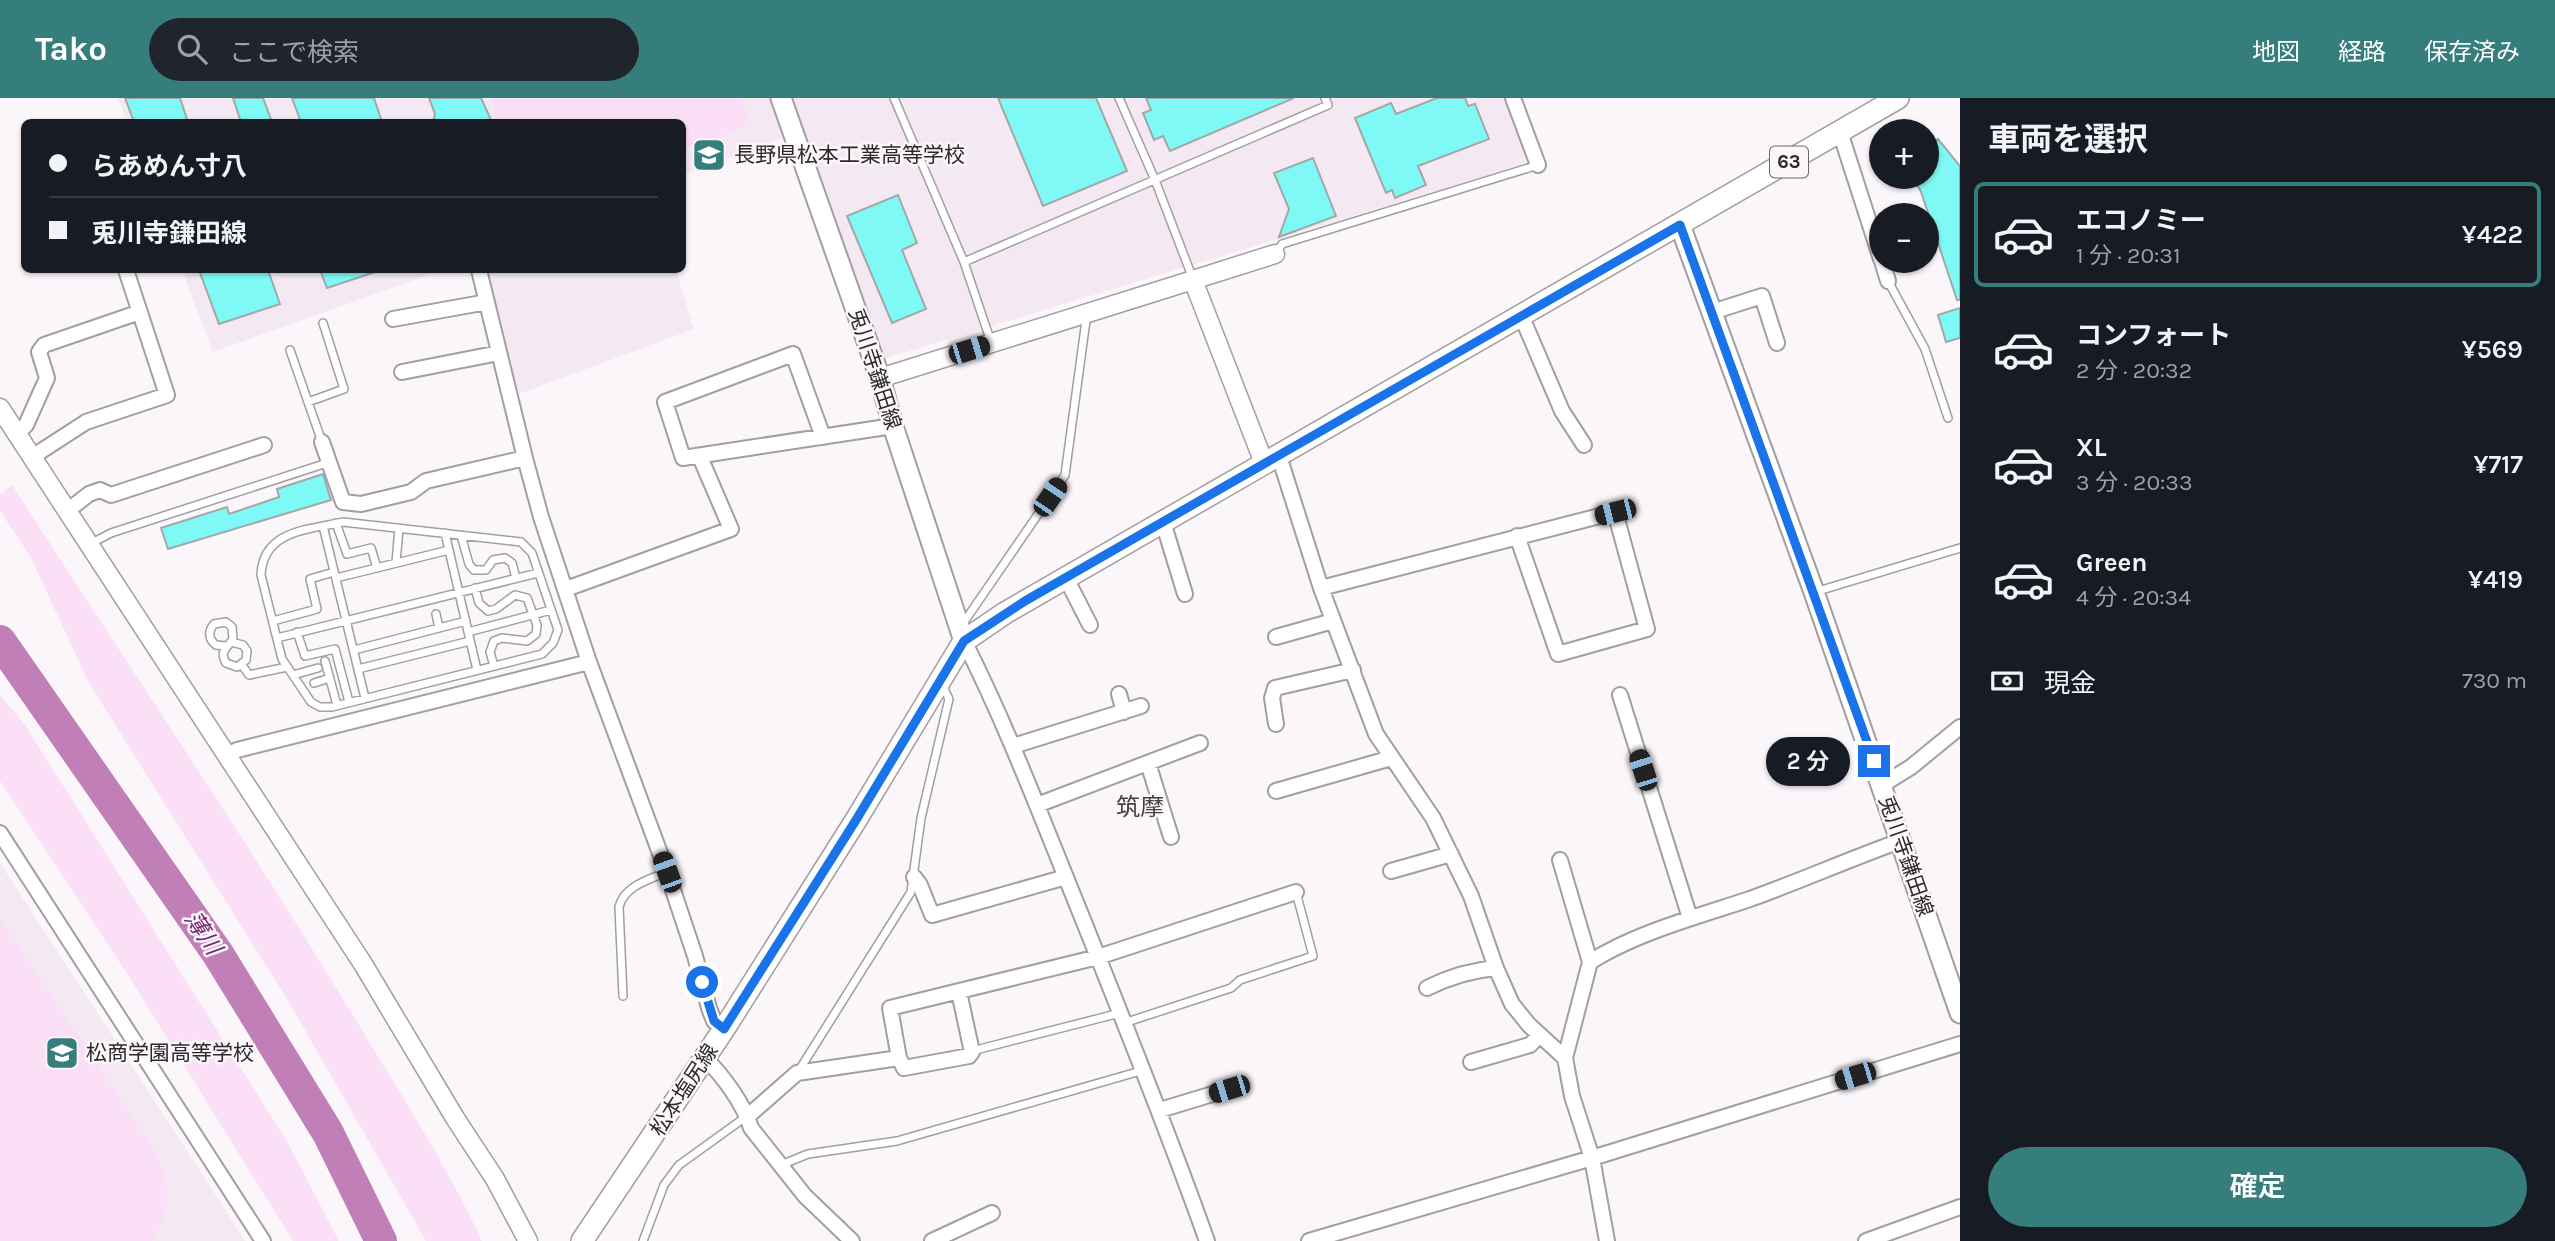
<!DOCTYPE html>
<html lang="ja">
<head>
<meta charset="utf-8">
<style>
  :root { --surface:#171b24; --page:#20242c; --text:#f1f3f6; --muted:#9ea1a6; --line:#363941; --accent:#367e7c }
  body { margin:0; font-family:Karla,"Noto Sans JP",sans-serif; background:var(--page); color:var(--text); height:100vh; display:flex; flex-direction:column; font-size:26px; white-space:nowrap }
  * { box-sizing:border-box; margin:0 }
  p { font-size:23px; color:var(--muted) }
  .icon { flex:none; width:38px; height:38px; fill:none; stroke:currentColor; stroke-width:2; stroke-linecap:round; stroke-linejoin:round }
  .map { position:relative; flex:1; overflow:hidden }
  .sheet { display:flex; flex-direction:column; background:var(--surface); width:595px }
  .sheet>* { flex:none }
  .top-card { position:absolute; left:21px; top:21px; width:665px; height:154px; border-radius:10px; box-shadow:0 2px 5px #0004; display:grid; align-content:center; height:154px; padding:0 28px; background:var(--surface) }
  .controls { position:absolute; left:1869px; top:21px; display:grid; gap:14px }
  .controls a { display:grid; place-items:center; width:70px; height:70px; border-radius:50%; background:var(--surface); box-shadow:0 2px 5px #0004; font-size:35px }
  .end { position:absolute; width:32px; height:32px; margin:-16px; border:9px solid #1a73e8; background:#fff; box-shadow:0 0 0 4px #fff }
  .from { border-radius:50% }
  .bubble { position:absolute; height:49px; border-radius:24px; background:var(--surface); box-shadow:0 2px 5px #0004; font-size:23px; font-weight:600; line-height:49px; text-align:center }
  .car { position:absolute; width:21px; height:42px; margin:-21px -10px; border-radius:9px; box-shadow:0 0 5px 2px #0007; background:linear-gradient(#222 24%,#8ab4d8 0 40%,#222 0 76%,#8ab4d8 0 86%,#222 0) }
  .top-card b { display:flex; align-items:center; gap:24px; height:66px; font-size:26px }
  .top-card b+b { border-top:2px solid var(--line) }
  .top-card i { width:18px; height:18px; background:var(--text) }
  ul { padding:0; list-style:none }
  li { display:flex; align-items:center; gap:21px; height:105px; margin:0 14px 10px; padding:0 14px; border:4px solid transparent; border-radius:10px }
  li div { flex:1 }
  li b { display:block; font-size:26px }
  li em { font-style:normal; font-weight:600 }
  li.selected { border-color:var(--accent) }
  li>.icon { width:63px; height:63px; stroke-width:1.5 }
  h2 { padding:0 28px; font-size:32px; line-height:84px }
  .pay { display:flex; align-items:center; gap:18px; height:77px; padding:0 28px; font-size:26px }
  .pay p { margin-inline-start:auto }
  .cta { display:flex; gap:14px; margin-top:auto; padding:14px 28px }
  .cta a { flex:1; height:80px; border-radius:42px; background:var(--accent); color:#fff; font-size:28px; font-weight:600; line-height:80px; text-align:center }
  header { display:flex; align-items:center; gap:42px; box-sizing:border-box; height:98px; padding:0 35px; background:var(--accent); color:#fff }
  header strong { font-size:33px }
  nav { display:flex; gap:38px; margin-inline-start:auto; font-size:24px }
  .search { width:490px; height:63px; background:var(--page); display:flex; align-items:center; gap:18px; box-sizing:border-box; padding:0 24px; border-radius:38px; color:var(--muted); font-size:26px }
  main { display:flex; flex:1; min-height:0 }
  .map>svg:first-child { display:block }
  .built { fill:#f4e9f2 }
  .green { fill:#fbdff6 }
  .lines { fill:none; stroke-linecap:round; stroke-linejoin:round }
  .river { stroke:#c17fb8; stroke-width:32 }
  .building { fill:#7ff9f6; stroke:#a2a8a7; stroke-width:2 }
  .service-casing { stroke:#a29ea1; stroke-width:10 }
  .minor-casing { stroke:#a29ea1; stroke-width:18 }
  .tertiary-casing { stroke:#a29ea1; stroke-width:21 }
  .secondary-casing { stroke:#a29ea1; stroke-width:23 }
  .primary-casing { stroke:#a29ea1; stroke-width:24 }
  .service { stroke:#fff; stroke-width:7 }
  .minor { stroke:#fff; stroke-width:14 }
  .tertiary { stroke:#fff; stroke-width:18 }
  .secondary { stroke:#fff; stroke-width:19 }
  .primary { stroke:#fff; stroke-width:21 }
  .route { stroke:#1a73e8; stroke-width:9 }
  .labels { text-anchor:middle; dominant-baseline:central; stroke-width:5; stroke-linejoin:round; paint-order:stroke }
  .shield { fill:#fbf6fa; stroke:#696669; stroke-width:2 }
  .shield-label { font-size:19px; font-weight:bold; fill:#2b292b }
  .poi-label { font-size:21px; fill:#2b292b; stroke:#fbf6fa; text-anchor:start }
  .street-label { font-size:21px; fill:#2b292b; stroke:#fbf6fa }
  .water-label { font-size:23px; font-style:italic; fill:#75266e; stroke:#fbf6fa }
  .quarter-label { font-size:24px; fill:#454144; stroke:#fbf6fa }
</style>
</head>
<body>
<header>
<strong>Tako</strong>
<div class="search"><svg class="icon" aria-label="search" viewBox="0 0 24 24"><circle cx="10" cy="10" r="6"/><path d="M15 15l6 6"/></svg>ここで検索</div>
<nav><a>地図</a><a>経路</a><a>保存済み</a></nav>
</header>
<main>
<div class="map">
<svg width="1960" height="1143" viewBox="0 0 1960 1143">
  <rect width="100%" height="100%" fill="#fbf6fa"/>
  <path class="built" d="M118 0H773L787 38 683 77 682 24H127Z
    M790 0H1503L1528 59 1521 67 883 261Z
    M182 172H442L213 254Z
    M485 172H676L694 231 519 296Z
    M0 765 217 1099 245 1143H0Z"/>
  <path class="green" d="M490 0H742L751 27 683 51 682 24H499Z
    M12 387C124 561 240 732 348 909 394 986 444 1061 482 1143H426L290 906 89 585 30 458 0 413V396Z
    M0 597 25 627 288 1045 339 1143H293L126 874 0 683Z
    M0 819 155 1052C171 1093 172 1103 153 1143H0Z"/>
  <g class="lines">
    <path class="river" d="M0 543 218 856 328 1035 381 1143"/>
  </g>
  <path class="building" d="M125 0H180L188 24H134Z
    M233 0H263L272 24H241Z
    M292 0H374L382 24H301Z
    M429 0H481L492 24H433L435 16Z
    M998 0H1096L1127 73 1043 108Z
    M1146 0H1294L1170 53 1163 38 1154 42 1143 15 1151 12Z
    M1437 0H1465L1468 8 1475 6 1489 41 1418 68 1426 87 1395 100 1392 92 1386 95 1355 20 1391 5 1396 16Z
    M1938 41 1960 68V202H1957L1921 94 1913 79H1927L1928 49Z
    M1313 60 1336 118 1279 139 1289 111 1274 75Z
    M898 97 917 145 902 152 926 211 892 225 847 118Z
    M199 172H268L280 206 219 226Z
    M320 172H375V174L327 190Z
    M1960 210V240L1946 244 1938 217Z
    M323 376 331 402 168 451 161 430 227 409 229 416 279 399 277 391Z"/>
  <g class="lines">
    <defs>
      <path id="service" d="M894 0 964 164 991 244
        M1119 0 1155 82 1193 181
        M1276 155 1282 146 1538 67
        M964 164 1328 7 1325 0
        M1888 183 1925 251 1948 320
        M290 252 308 304 344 291 323 225
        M308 304 322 344
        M343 424 521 444 532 455 558 532 553 545 542 556 332 609H320L311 604 282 561 261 477C263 432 308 432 343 424Z
        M336 425 347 456 371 450 377 470
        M323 428 365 600
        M445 435 477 572
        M461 437 469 466 474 472H486L493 462 505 460 512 465 516 480
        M90 446 111 435 330 364
        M396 465 399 430
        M336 480 449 452
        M475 490 479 505 488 513 496 511 515 497 527 500 537 527 536 536 527 543 502 540 494 543 490 554 494 568
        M1815 494 1960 450
        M436 516 439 530
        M273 523 317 511 310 481 334 474
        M962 527 1065 377 1087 215
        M297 534 305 558 335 551 349 604
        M468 534 551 512
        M277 540 538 475
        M226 548 216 547C208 541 208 533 214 526L226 524 232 529 233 541C227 550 219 553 226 565L237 569 246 562 247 553 243 547 231 544
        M354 552 466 523
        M325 563 337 607
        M242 567 249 577 287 569
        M358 571 470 543
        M293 577 318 570
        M314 585 330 580
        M623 898 619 809C624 788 648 782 667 774
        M1124 925 1231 890 1240 882 1313 858 1296 794
        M972 953 1120 915
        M798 974 911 794 921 720 949 601 942 587
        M781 1067 808 1056 897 1043 1144 972
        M643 1143 664 1087 679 1067 747 1018"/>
      <path id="minor" d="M1513 0 1538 67
        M1840 34 1881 161
        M1882 163 1888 183
        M479 172 525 360 541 419 589 564 667 774 695 858 709 910 714 923 724 931
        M1712 214 1762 198 1777 245
        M1521 217 1562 313 1584 347
        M393 221 487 204
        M402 274 499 255
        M17 336 26 327 47 280 39 254 44 247 140 214
        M823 339 793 256 665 304 683 360 893 328
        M322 344 343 404 361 406 411 394 426 383 525 360
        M1279 358 1321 490 1376 636 1433 720 1471 798 1496 870 1512 906 1529 927 1565 960
        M32 359 86 324 167 297 126 172
        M67 413 89 396 100 392 111 397 264 347
        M1163 424 1185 496
        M1066 480 1090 527
        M1321 490 1615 414 1647 531 1558 556 1517 438
        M566 491 731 431 700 359
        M1276 539 1333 523
        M964 543C1005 624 1037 708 1071 792 1118 908 1165 1025 1207 1143
        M1119 596 1124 614
        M1620 597 1690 820
        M1276 626 1272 600 1275 590 1353 572
        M1013 648 1141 608
        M227 658 237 652 589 564
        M1148 665 1171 739
        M1882 687 1911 669 1960 629
        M1276 693 1391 660
        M1037 707 1200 645
        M0 735 263 1143
        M1560 762 1590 864
        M1391 773 1451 756
        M914 779 920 787 932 817 1066 779
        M1427 890C1449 879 1472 872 1496 870
        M705 960C723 978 744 1006 751 1030L805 1098 852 1143
        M899 960 904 970 969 958 972 954 959 894
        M1471 964 1530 947 1540 937
        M1160 1012 1229 991
        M748 1018 797 975 899 960 890 910 1098 859 1296 794
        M932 1143 992 1115
        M1309 1143 1592 1060 1960 946
        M1607 1143 1592 1060 1572 998 1565 960 1590 864C1635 835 1699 818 1750 801 1800 783 1850 761 1900 743
        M1866 1143 1960 1109"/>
      <path id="tertiary" d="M880 280 1193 182
        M0 310 363 866 455 1020 495 1081 528 1143
        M1264 365 1193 182 1275 156"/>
      <path id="secondary" d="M781 0 880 280 893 328 964 543
        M1680 127 1814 494 1960 915"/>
      <path id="primary" d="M582 1143 724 931 856 722 964 543 1005 515 1898 0"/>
    </defs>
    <use href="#service" class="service-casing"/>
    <use href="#minor" class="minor-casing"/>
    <use href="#tertiary" class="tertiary-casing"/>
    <use href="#secondary" class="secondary-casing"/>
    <use href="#primary" class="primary-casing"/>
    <use href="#service" class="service"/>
    <use href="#minor" class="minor"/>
    <use href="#tertiary" class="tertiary"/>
    <use href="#secondary" class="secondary"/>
    <use href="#primary" class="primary"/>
  </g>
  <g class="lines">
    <path class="route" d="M702 884 714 923 724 931 856 722 964 543 1025 503 1680 127 1874 663"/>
  </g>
  <defs>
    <symbol id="school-square" viewBox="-11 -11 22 22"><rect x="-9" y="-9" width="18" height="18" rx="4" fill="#367e7c" stroke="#fbf6fa"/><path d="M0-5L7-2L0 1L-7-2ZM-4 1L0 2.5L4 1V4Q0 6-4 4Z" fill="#fff"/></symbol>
  </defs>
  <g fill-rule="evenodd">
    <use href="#school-square" x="690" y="38" width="38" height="38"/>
    <use href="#school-square" x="43" y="936" width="38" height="38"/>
  </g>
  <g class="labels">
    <rect class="shield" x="1770" y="48.5" width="38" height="31" rx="5"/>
    <g class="shield-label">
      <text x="1789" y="64">63</text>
    </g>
    <g class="poi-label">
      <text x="734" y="57">長野県松本工業高等学校</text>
      <text x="86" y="955">松商学園高等学校</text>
    </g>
    <g class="street-label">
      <text transform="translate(875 271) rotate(72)">兎川寺鎌田線</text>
      <text transform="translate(1906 758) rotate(71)">兎川寺鎌田線</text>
      <text transform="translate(684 992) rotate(-57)">松本塩尻線</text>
    </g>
    <g class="water-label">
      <text transform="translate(203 835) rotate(56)">薄川</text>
    </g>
    <g class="quarter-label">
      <text x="1140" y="709">筑摩</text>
    </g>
  </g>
</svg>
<div class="controls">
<a>+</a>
<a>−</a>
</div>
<i class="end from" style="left:702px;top:884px"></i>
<i class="end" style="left:1874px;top:663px"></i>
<div class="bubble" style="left:1766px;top:639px;width:84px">2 分</div>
<i class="car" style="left:969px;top:252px;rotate:73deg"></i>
<i class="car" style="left:1050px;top:399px;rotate:34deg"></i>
<i class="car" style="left:1615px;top:414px;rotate:256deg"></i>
<i class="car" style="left:1643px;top:672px;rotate:342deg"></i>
<i class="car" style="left:667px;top:774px;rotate:340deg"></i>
<i class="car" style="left:1855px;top:978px;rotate:253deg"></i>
<i class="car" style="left:1229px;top:991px;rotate:253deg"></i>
<div class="top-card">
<b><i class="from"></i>らあめん寸八</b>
<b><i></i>兎川寺鎌田線</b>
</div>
</div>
<section class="sheet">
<h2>車両を選択</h2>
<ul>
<li class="selected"><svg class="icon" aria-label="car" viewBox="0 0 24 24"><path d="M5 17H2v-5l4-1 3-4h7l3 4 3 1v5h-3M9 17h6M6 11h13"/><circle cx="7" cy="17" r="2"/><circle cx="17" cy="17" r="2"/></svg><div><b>エコノミー</b><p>1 分 · 20:31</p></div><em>¥422</em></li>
<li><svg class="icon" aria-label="car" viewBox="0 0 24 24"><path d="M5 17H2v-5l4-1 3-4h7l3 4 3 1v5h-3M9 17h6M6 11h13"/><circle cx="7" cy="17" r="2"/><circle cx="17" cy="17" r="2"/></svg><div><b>コンフォート</b><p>2 分 · 20:32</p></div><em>¥569</em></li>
<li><svg class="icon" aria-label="car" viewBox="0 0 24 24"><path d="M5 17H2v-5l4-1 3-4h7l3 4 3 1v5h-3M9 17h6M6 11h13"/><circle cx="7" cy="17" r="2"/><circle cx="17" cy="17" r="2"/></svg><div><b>XL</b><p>3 分 · 20:33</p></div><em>¥717</em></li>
<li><svg class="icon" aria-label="car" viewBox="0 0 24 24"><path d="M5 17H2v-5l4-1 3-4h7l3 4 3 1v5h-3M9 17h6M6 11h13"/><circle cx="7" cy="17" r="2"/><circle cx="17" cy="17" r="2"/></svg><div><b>Green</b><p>4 分 · 20:34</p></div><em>¥419</em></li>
</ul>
<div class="pay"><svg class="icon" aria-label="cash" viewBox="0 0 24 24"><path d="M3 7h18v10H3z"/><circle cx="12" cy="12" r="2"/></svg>現金<p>730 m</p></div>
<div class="cta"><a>確定</a></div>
</section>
</main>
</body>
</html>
